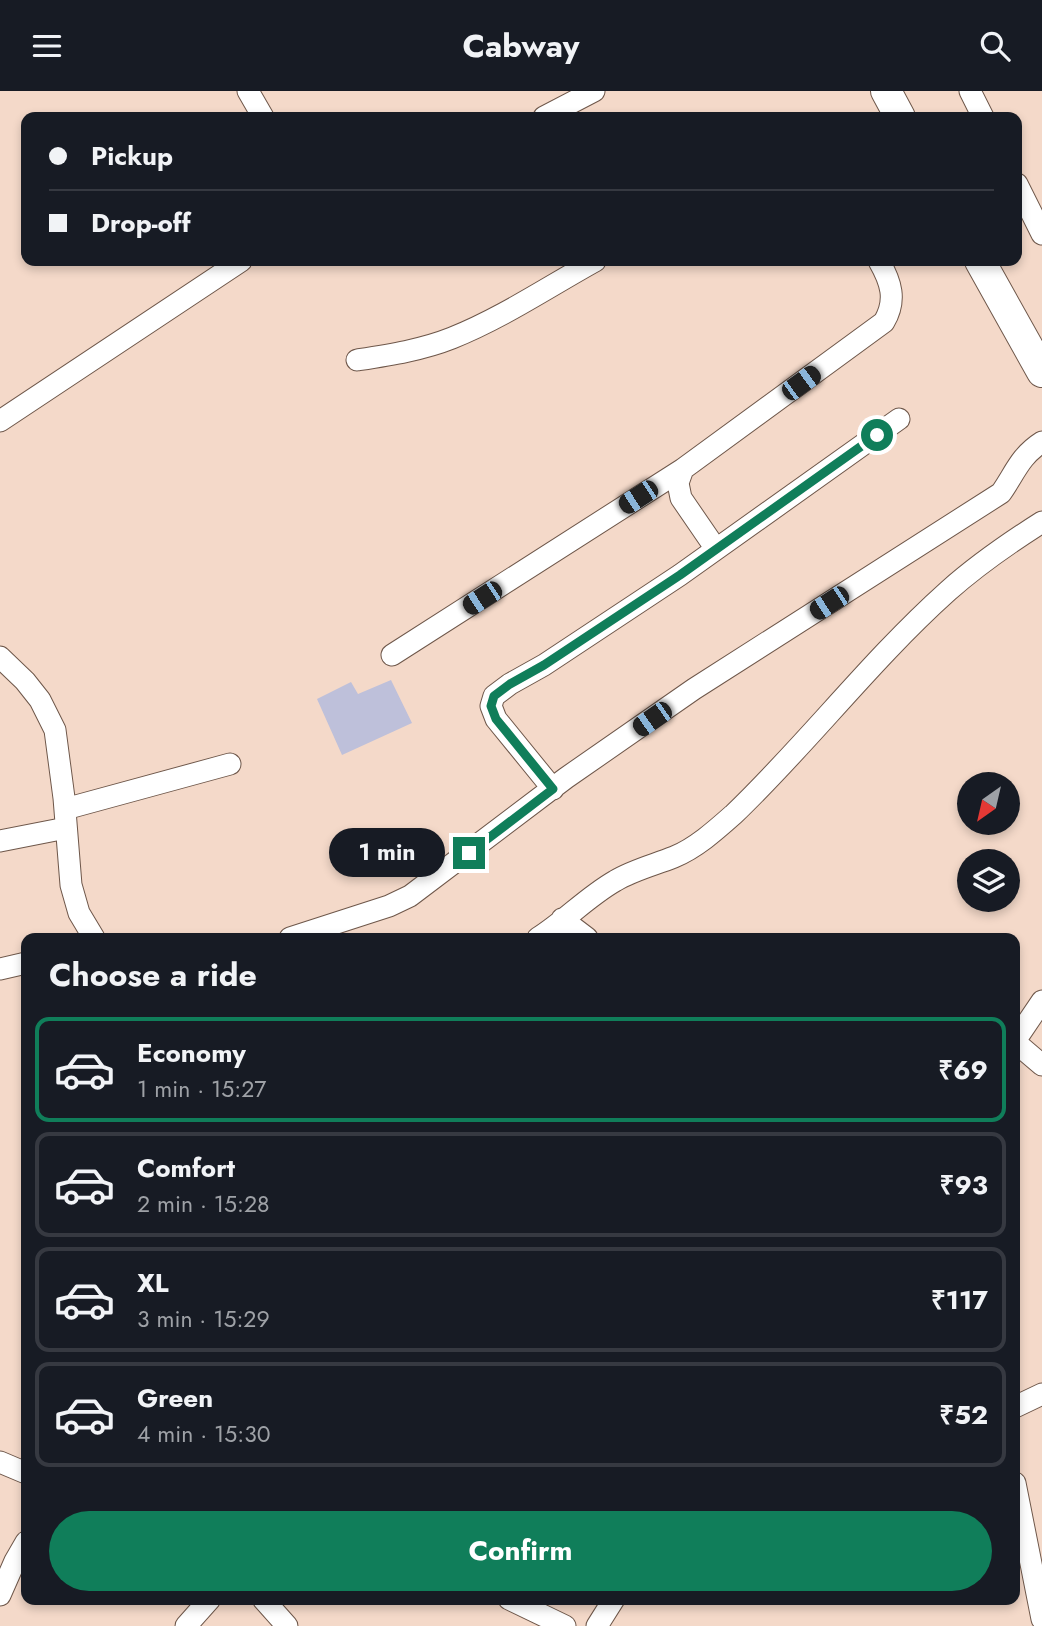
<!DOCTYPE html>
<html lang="en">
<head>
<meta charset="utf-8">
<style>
  :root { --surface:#171b24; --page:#242831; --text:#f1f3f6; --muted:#9ea1a6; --line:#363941; --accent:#107e5a }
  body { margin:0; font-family:Jost,sans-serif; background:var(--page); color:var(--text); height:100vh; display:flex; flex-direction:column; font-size:26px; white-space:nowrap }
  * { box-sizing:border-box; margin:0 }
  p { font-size:23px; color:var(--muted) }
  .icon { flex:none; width:38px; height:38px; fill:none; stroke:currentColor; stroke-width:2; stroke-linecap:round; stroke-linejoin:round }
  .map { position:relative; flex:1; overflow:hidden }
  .details { position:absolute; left:21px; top:842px; width:999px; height:672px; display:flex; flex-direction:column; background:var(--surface); border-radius:14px; box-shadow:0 4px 10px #0003 }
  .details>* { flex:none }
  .banner { position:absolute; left:21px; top:21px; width:1001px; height:154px; border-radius:14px; box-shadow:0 4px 10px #0003; display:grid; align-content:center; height:154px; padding:0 28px; background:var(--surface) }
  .needle { width:46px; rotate:214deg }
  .controls { position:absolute; left:957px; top:681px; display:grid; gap:14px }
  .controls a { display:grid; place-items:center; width:63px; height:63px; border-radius:50%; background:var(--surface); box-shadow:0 4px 10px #0003; font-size:35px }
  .end { position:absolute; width:32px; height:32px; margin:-16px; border:9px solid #107e5a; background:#fff; box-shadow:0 0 0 4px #fff }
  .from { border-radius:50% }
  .bubble { position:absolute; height:49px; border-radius:24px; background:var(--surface); box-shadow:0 4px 10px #0003; font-size:23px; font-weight:700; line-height:49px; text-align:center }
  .car { position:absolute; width:21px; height:42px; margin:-21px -10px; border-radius:9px; box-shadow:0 0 5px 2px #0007; background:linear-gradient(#222 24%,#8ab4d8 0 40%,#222 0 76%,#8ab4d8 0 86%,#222 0) }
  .banner b { display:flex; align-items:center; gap:24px; height:66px; font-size:26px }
  .banner b+b { border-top:2px solid var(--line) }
  .banner i { width:18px; height:18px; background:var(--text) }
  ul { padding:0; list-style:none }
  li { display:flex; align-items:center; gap:21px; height:105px; margin:0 14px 10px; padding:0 14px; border:4px solid var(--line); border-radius:14px }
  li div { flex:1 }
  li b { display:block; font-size:26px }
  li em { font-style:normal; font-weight:700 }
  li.current { border-color:var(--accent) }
  li>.icon { width:63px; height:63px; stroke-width:1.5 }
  h2 { padding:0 28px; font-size:32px; line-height:84px }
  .action { display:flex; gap:14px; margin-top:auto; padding:14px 28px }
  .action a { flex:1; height:80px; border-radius:42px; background:var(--accent); color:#fff; font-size:28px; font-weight:700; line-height:80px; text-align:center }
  header { display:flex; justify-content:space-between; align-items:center; height:91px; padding:0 28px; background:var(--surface); font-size:32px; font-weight:700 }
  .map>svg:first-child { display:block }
  .building { fill:#bec0da }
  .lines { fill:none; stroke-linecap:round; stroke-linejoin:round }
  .minor-casing { stroke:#6e574a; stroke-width:23 }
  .secondary-casing { stroke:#6e574a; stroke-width:32 }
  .minor { stroke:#fff; stroke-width:21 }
  .secondary { stroke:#fff; stroke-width:30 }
  .route { stroke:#107e5a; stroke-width:9 }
</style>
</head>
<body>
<header><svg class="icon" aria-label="menu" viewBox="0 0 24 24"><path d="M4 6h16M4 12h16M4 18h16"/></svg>Cabway<svg class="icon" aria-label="search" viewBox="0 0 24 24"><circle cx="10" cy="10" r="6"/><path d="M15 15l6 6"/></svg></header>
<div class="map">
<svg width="1042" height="1535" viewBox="0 0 1042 1535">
  <rect width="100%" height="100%" fill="#f4d9c9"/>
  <path class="building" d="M391 589 412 632 342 664 317 608 351 591 358 603Z"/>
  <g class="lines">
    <defs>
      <path id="minor" d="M248 0 263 26
        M970 0 983 26
        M544 26 594 0
        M1017 93 1042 143
        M357 269C389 264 422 259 452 247 502 227 548 196 595 170
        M0 330 241 170
        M716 458 681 407 678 392 683 378 884 231C897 209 891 191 879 170
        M392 564 683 378
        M0 566 25 590 40 609 55 639 64 707 71 794 79 822 94 847
        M553 698 496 628 491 615 494 605 510 593 544 574 680 484 899 328
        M65 718 230 673
        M0 750 66 737
        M562 828 587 847
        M290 847 389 815 410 805 566 687 694 598 1001 402C1015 382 1020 365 1042 351
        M538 847C565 830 587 806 615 790 633 779 654 774 674 766 696 757 716 739 734 723 808 652 871 569 948 500 977 474 1009 452 1042 431
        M0 878 26 872
        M1015 950 1042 910
        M1015 951 1042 974
        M1015 1316 1042 1303
        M0 1371 26 1382
        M1015 1392 1042 1528
        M0 1504 15 1470 26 1451
        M263 1508 287 1535
        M509 1508 565 1535
        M186 1535 210 1508
        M597 1535 614 1508"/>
      <path id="secondary" d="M886 0 900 26
        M980 170 1042 281"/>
    </defs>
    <use href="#minor" class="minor-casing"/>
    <use href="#secondary" class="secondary-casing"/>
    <use href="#minor" class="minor"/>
    <use href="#secondary" class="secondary"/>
  </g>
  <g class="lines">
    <path class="route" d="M469 762 553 698 496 628 491 615 494 605 510 593 544 574 680 484 877 344"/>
  </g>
</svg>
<div class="controls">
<a><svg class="needle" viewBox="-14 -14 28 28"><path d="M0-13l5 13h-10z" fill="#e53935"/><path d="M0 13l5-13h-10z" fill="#9ea1a6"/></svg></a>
<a><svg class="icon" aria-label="layers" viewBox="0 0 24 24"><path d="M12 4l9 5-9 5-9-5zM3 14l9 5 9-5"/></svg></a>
</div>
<i class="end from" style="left:877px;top:344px"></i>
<i class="end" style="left:469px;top:762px"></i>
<div class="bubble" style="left:329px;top:737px;width:116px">1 min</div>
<i class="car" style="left:801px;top:292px;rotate:54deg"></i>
<i class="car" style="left:638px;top:406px;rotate:237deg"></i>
<i class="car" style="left:482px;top:507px;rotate:237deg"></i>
<i class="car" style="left:829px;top:512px;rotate:237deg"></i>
<i class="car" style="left:652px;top:628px;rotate:235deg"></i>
<div class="banner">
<b><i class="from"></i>Pickup</b>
<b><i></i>Drop-off</b>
</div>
<section class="details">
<h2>Choose a ride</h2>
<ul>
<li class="current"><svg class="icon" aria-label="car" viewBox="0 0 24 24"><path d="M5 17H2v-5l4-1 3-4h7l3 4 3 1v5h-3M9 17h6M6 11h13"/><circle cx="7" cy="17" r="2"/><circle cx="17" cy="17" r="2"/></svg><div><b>Economy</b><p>1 min · 15:27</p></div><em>₹69</em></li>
<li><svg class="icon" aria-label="car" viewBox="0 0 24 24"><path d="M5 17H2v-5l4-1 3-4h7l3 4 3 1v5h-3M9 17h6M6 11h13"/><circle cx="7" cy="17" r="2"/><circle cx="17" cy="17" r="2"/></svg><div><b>Comfort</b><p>2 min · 15:28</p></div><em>₹93</em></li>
<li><svg class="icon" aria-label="car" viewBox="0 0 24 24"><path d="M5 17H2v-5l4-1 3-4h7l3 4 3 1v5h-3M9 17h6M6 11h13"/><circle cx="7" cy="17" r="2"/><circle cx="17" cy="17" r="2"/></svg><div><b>XL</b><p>3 min · 15:29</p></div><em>₹117</em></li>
<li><svg class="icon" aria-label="car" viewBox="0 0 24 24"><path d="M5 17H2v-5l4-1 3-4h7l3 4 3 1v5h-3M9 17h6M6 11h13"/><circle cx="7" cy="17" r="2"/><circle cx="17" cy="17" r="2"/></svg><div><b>Green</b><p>4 min · 15:30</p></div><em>₹52</em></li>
</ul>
<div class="action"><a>Confirm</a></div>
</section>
</div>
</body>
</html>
